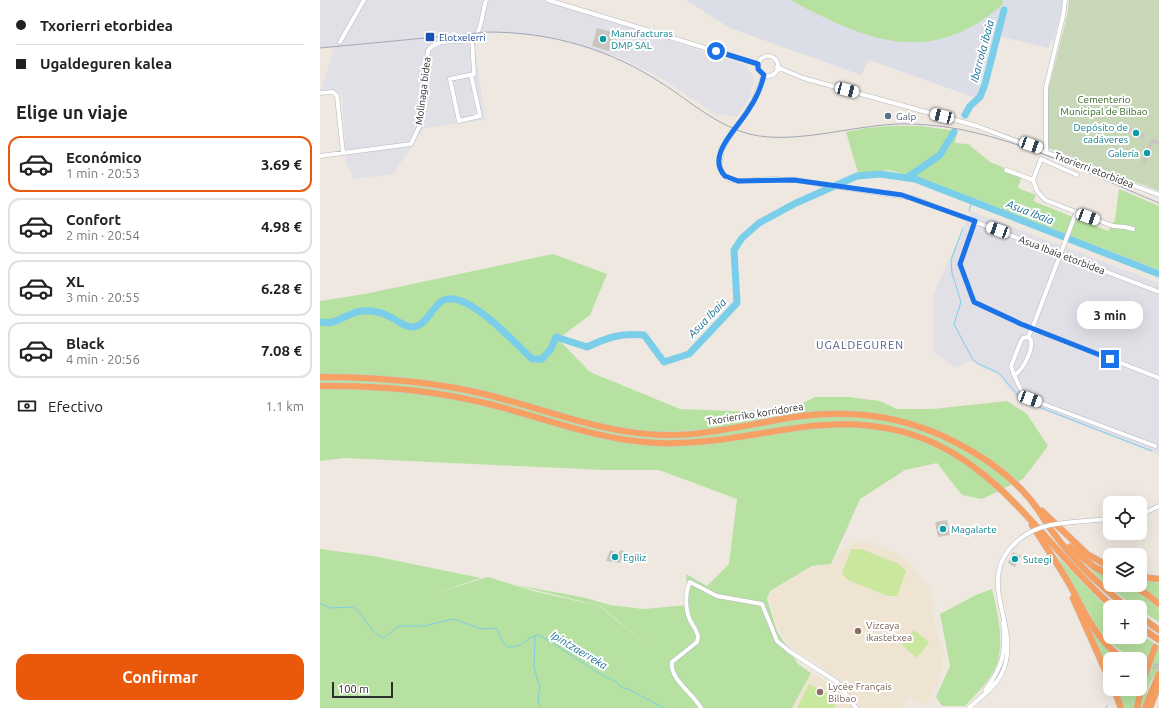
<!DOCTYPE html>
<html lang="es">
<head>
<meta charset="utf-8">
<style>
  :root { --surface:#fff; --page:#f2f2f2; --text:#222; --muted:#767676; --line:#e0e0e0; --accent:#ea580c }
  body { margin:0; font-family:Ubuntu,sans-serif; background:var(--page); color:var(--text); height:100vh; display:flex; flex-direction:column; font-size:15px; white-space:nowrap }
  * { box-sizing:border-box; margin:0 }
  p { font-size:13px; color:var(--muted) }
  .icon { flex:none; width:22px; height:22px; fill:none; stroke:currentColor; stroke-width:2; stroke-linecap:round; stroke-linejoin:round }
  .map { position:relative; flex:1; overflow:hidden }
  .details { display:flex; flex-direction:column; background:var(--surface); width:320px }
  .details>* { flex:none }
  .banner { display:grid; align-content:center; height:88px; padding:0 16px; background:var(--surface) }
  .controls { position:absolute; left:783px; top:496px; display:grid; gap:8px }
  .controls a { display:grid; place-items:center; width:44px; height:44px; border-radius:8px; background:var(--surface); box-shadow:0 4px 16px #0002; font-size:20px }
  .scale { position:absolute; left:12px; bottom:10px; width:61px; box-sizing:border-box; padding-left:4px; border:2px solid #2d2d2d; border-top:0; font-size:11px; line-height:14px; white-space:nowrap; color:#2d2d2d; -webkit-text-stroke:3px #fff; paint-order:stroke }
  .end { position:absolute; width:18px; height:18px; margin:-9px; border:5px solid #1a73e8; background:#fff; box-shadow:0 0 0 2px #fff }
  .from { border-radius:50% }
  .bubble { position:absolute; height:28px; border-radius:12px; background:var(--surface); box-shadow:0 4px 16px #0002; font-size:13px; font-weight:700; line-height:28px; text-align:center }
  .car { position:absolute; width:12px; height:24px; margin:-12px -6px; border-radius:5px; box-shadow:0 0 3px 1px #0007; background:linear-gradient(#fff 24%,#345 0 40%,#fff 0 76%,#345 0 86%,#fff 0) }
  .banner b { display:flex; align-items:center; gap:14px; height:38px; font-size:15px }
  .banner b+b { border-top:1px solid var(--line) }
  .banner i { width:10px; height:10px; background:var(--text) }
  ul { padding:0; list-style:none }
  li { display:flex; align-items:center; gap:12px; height:56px; margin:0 8px 6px; padding:0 8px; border:2px solid var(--line); border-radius:12px }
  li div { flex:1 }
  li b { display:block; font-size:15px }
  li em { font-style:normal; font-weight:700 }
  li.active { border-color:var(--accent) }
  li>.icon { width:36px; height:36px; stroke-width:1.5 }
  h2 { padding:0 16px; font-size:18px; line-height:48px }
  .pay { display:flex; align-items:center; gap:10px; height:44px; padding:0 16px; font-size:15px }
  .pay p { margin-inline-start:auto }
  .cta { display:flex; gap:8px; margin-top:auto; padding:8px 16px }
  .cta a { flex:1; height:46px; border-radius:12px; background:var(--accent); color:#fff; font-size:16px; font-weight:700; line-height:46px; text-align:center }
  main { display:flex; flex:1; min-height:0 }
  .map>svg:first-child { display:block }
  .industrial { fill:#e2e0e7 }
  .education { fill:#eee4d1 }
  .airport { fill:#dbdee7 }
  .green { fill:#b7e1a0 }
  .cemetery { fill:#c8d7b8 }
  .pitch { fill:#c9e79d }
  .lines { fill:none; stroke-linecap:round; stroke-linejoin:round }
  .stream { stroke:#7acee9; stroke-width:1 }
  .river { stroke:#7acee9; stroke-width:7 }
  .building { fill:#c9c5c0 }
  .highway-tunnel { stroke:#c7c3bc; stroke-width:6; stroke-dasharray:6 3; stroke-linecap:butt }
  .minor-casing { stroke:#b4b7bf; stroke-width:5 }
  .highway-casing { stroke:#c8c8c8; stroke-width:7 }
  .minor { stroke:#fff; stroke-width:4 }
  .highway { stroke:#f6a063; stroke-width:6 }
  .rail { stroke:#a3a6b6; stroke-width:1 }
  .minor-bridge-casing { stroke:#b4b7bf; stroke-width:5; stroke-linecap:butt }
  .highway-bridge-casing { stroke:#c8c8c8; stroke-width:7; stroke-linecap:butt }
  .minor-bridge { stroke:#fff; stroke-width:4 }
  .highway-bridge { stroke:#f6a063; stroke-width:6 }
  .route { stroke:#1a73e8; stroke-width:5 }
  .transit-dot { fill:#1a4fb4; stroke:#fff; stroke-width:1.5 }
  .culture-dot { fill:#0f9aa8; stroke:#fff; stroke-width:1.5 }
  .service-dot { fill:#5c6f8a; stroke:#fff; stroke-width:1.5 }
  .education-dot { fill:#8d6e63; stroke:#fff; stroke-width:1.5 }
  .labels { text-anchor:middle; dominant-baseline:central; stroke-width:4; stroke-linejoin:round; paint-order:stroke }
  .culture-label { font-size:10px; fill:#0d838f; stroke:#fff; text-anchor:start }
  .transit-label { font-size:10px; fill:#164399; stroke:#fff; text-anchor:start }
  .street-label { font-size:10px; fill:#2d2d2d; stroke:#fff }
  .park-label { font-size:10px; fill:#30681f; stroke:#fff }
  .service-label { font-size:10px; fill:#4e5e75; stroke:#fff; text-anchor:start }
  .education-label { font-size:10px; fill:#785e54; stroke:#fff; text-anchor:start }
  .water-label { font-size:11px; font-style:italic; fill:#156e99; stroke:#fff }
  .neighbourhood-label { font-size:11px; letter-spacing:1px; fill:#4f587c; stroke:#fff }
</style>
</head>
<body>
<main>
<section class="details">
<div class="banner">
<b><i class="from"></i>Txorierri etorbidea</b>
<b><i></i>Ugaldeguren kalea</b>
</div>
<h2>Elige un viaje</h2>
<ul>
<li class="active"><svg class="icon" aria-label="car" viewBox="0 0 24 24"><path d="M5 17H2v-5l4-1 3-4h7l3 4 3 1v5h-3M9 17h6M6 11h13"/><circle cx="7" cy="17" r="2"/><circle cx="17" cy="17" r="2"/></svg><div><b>Económico</b><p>1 min · 20:53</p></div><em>3.69 €</em></li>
<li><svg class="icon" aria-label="car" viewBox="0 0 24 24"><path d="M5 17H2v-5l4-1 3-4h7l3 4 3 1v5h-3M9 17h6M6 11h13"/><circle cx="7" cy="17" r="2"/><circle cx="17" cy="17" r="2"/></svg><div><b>Confort</b><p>2 min · 20:54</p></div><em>4.98 €</em></li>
<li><svg class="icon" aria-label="car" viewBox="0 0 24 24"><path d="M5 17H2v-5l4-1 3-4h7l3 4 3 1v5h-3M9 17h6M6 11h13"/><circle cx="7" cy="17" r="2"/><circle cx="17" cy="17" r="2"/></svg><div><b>XL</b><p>3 min · 20:55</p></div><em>6.28 €</em></li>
<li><svg class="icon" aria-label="car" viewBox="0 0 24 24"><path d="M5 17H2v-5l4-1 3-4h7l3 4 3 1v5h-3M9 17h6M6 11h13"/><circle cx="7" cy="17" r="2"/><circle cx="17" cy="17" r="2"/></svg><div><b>Black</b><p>4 min · 20:56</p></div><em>7.08 €</em></li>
</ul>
<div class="pay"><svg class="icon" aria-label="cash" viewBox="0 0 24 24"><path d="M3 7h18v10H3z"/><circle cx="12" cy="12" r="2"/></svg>Efectivo<p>1.1 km</p></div>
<div class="cta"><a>Confirmar</a></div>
</section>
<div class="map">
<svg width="839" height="708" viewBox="0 0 839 708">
  <rect width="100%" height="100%" fill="#eee8e0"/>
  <path class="industrial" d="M0 0H226L425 65 434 78 431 95 417 117 395 114 341 78 301 58 237 39 185 32 160 33 155 49 165 120 104 128 73 174 34 179 26 162 22 95 1 91 14 47 0 48Z
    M651 211 839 283V455L699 401 677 374 662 368 651 360 635 368 613 351V295Z"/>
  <path class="education" d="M539 541H546L575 552 587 561 610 589 613 601 612 616 624 654 618 684 605 706 589 697 581 708H541L515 674 512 676 494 659 473 649 463 638 453 615 449 599 453 590 492 568 512 564 523 548Z
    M491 673 513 685 531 708H472Z"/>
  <path class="airport" d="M366 0H742L741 13 733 41 730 42 729 48 674 35 656 98 549 60 541 75 410 28Z"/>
  <path class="green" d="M470 0H682L683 4C609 69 546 40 470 0Z
    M571 126H601L637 131 635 143 648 144 670 162 702 175 698 188 716 195 713 201 788 231 795 220 799 189 839 206V270L602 178 568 170 538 173 526 132 547 128Z
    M233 254 287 274 270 315 238 339 270 372 360 409 462 413 495 397H528L560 401 577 409H613L687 401 707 414 728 446 703 479 662 499 642 495 617 463 585 470 540 499 511 564 492 566 450 591 447 599 457 631 478 664 491 673 472 708H0V564L76 563 96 580 76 563 0 564V549L53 556 161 578 113 594 168 577 213 591 279 606 337 653 280 606 195 585 262 597 290 605 323 609 368 605 370 617 366 574 399 593 387 586 409 564 417 499 339 470H282L25 458 0 461V301L45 294Z
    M737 556 790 611V637H820V634L834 643 820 683V669L822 670 824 662 807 655 787 641 778 629Z
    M766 565 790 577V585H807L832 600 839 610V622L820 610V607H815L784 583Z
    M820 580 839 583V600L820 585Z
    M672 589C677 611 684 638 678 660 674 677 657 693 645 706H622L616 697 630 666 620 614 656 595Z
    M765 619 787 649 799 659H790V675Z
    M837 645 839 646V668L830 683 822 708H819L822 694Z
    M796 689H818L814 708H804Z"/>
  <path class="cemetery" d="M749 0H839V191L728 148V91L747 16Z"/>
  <path class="pitch" d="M531 549H541L579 564 586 571 577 596H568L528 580 522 574Z
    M594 630 609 642 597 658 582 645Z
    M489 684 518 699 514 708H477Z"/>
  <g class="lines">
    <path class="stream" d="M649 211 652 202
      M643 228 631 260 632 273 641 302 634 324 653 360 659 364 679 373 702 400 706 402 832 451
      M0 603 10 608 33 607C44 615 52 635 64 638L79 626H104L133 619 161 629 177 628 181 639 187 647C205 648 207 636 218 635 245 648 268 670 297 682L302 688H306L344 708
      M215 636 214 667 220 688 218 698 220 708
      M786 708 787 706"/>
    <path class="river" d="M645 115 650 106 660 97 665 84 684 10
      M588 177 620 155 634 132
      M0 322C19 326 25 312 43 311 49 310 60 312 66 315 75 318 84 328 94 327 106 325 112 308 122 301 145 287 196 344 212 359H222L231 349 236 337 267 347C289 337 300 333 324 335L344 362 369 354 417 303 414 250 422 238 439 223 476 203 537 176 560 174 595 179 839 274"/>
  </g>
  <path class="building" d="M277 28 295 33 289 51 272 46Z
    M807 127 825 134 824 139 806 132Z
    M831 138 839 141V145L833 143 825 163 822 162Z
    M627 520 630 535 618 537 615 522Z
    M290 550 299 553 300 550 304 551 300 563 286 561Z
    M693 552 701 556 695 567 688 563Z"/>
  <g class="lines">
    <path class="highway-tunnel" d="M824 666 839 667"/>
    <defs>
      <path id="minor" d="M228 0 438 64
        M20 42 44 0
        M438 66a10 10 0 1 1 20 0a10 10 0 1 1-20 0Z
        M457 67 483 78 657 126 839 195
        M151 75 160 116 139 121 130 79 154 74 152 38
        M0 93 13 92 17 96 23 153
        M418 125 434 100 444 75
        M408 139 402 150 399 165 403 174 408 179 418 181 452 179 474 180 593 198 839 292
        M726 151V87L743 16 745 0
        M0 156 91 144 99 127 108 51C117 34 147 48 157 34 162 25 163 10 166 0
        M686 170 713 180 717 191 725 200 793 226 805 227 813 229
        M713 180 721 159 757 175
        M655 221 640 265 654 302 701 324 839 378
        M708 337 711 340C713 350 703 371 694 375L691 366 701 341 703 338 708 337 712 329 756 213
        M694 375 702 392 710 399 835 446
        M820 515 839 506
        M753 522 790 519
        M665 690C682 669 687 650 683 623
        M381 708C374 694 349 679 352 662L377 642 378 637C377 630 373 626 370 620 365 609 365 592 370 582L397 596 442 604 457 641 469 651 517 682 536 708
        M649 708C659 698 674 689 681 675 706 627 648 579 701 538"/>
      <path id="highway" d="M0 377C55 377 110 381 164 394 223 408 280 433 342 435 387 436 430 424 474 417 529 409 585 416 635 442 662 456 689 474 709 498 718 508 724 520 732 531 753 560 779 585 807 607
        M0 386C57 385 113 390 169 404 225 418 280 441 338 443 437 447 515 399 614 443 690 478 732 554 793 607
        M722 511 767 554 790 567
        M712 525C724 544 736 561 747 580 764 609 775 641 804 659
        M750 547 774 567 790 575
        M820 577 839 579
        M812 585 828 595 839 604
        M753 598 790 681
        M820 617 839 630
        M820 665 822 666
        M794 689 801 708
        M817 708 823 680 835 647
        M825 708 839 674
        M830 708 839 684"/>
    </defs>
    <use href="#minor" class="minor-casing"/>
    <use href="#highway" class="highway-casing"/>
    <use href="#minor" class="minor"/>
    <use href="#highway" class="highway"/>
    <path class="rail" d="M0 48 168 32C231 32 290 49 343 84 371 102 396 125 429 134 478 146 540 122 592 124 677 126 761 171 839 203"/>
    <defs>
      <path id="minor-bridge" d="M408 139 418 125
        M701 538C717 526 733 524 753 522"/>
      <path id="highway-bridge" d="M820 627 839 640"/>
    </defs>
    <use href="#minor-bridge" class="minor-bridge-casing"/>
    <use href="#highway-bridge" class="highway-bridge-casing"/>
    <use href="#minor-bridge" class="minor-bridge"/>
    <use href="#highway-bridge" class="highway-bridge"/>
  </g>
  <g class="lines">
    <path class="route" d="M396 51 438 64V69L444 75C441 87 436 99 429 109 419 127 385 155 405 176L418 181 474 180 582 195 655 221 640 264 654 302 701 324 790 359"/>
  </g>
  <rect class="transit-dot" x="105" y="32" width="10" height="10" rx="2"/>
  <g class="culture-dot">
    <circle cx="283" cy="39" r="4"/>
    <circle cx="816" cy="133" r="4"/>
    <circle cx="827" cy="153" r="4"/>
    <circle cx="623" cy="529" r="4"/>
    <circle cx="295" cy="557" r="4"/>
    <circle cx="695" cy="559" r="4"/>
  </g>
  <circle class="service-dot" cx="568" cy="116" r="4"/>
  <g class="education-dot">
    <circle cx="538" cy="631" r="4"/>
    <circle cx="500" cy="692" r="4"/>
  </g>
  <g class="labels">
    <g class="culture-label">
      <text x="291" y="33">Manufacturas<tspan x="291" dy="12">DMP SAL</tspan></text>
      <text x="808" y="127" text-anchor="end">Depósito de<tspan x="808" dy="12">cadáveres</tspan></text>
      <text x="819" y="153" text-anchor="end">Galería</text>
      <text x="631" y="529">Magalarte</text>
      <text x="303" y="557">Egiliz</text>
      <text x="703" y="559">Sutegi</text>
    </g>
    <g class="transit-label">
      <text x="119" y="37">Elotxelerri</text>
    </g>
    <g class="street-label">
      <text transform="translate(103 91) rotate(-83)">Molinaga bidea</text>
      <text transform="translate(774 170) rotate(21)">Txorierri etorbidea</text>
      <text transform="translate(742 255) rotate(21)">Asua Ibaia etorbidea</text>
      <text transform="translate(435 414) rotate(-9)">Txorierriko korridorea</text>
    </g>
    <g class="park-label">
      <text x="784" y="99">Cementerio<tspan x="784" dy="12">Municipal de Bilbao</tspan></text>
    </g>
    <g class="service-label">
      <text x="576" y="116">Galp</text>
    </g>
    <g class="education-label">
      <text x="546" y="625">Vizcaya<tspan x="546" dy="12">ikastetxea</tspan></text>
      <text x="508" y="686">Lycée Français<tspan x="508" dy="12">Bilbao</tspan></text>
    </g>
    <g class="water-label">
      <text transform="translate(662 51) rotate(-75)">Ibarrola ibaia</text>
      <text transform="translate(710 212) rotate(21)">Asua Ibaia</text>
      <text transform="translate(387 318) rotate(-46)">Asua Ibaia</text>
      <text transform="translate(259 650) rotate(31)">Ipintzaerreka</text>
    </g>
    <g class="neighbourhood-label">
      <text x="540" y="345">UGALDEGUREN</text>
    </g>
  </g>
</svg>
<div class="controls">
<a><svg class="icon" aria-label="locate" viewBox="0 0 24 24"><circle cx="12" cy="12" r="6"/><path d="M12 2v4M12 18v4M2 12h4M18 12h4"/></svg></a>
<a><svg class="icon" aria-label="layers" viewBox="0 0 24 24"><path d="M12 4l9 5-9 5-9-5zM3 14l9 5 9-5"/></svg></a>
<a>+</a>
<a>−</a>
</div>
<div class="scale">100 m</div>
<i class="end from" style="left:396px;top:51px"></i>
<i class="end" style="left:790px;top:359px"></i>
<div class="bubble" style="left:757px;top:301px;width:66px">3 min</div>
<i class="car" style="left:527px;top:90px;rotate:105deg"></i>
<i class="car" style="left:622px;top:116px;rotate:285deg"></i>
<i class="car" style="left:711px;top:145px;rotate:110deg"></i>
<i class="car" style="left:768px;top:217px;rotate:110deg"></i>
<i class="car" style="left:678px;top:230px;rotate:290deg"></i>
<i class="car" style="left:710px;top:399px;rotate:110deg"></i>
</div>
</main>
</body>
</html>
